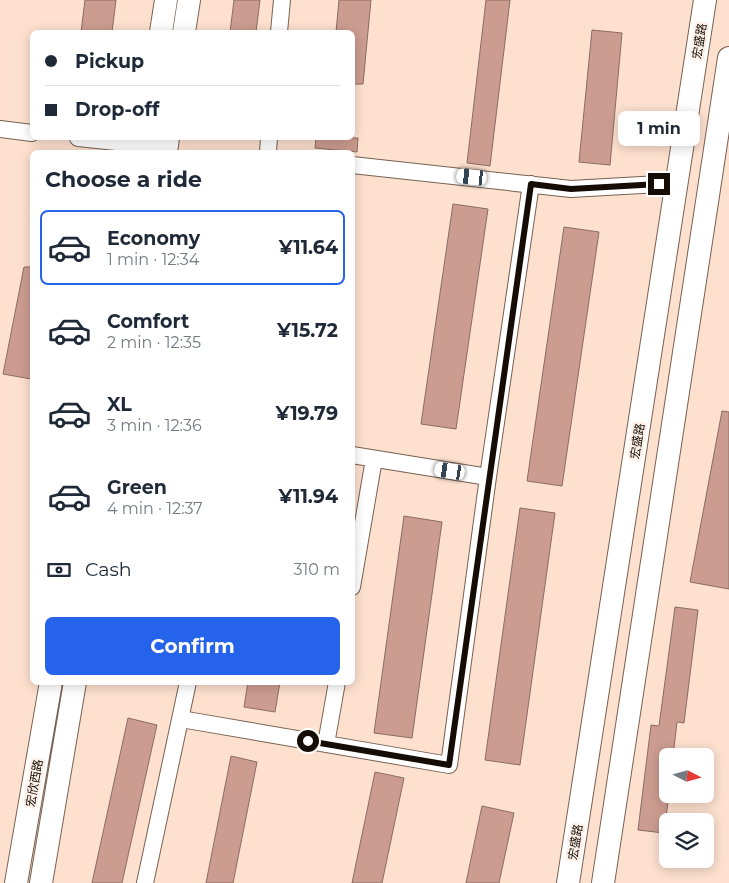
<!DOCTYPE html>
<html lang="en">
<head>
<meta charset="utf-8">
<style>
  :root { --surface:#fff; --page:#f6f6f7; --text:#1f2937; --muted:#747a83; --line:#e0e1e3; --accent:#2563eb }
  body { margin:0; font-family:Montserrat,"Noto Sans SC",sans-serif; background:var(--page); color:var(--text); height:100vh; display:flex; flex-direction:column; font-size:19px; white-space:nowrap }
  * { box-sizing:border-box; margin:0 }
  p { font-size:16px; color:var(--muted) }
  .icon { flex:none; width:28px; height:28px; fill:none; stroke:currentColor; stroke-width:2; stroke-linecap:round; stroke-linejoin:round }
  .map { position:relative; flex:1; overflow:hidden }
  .drawer { position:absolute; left:30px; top:150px; width:325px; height:535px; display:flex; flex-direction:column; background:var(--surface); border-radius:8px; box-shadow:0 2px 12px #0003 }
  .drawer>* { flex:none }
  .hud { position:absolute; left:30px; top:30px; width:325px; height:110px; border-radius:8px; box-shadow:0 2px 12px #0003; display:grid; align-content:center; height:110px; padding:0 15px; background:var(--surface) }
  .needle { width:32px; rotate:96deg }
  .buttons { position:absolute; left:659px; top:748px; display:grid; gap:10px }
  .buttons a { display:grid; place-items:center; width:55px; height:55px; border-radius:8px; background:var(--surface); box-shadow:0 2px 12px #0003; font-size:25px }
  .end { position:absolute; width:22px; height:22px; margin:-11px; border:6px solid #150c06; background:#fff; box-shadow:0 0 0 2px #fff }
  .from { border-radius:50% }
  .bubble { position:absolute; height:35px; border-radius:8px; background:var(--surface); box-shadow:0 2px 12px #0003; font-size:16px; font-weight:700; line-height:35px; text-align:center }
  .car { position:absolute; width:15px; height:30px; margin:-15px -8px; border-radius:6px; box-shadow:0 0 4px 1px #0007; background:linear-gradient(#fff 24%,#345 0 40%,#fff 0 76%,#345 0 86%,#fff 0) }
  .hud b { display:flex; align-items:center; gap:18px; height:48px; font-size:19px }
  .hud b+b { border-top:1px solid var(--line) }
  .hud i { width:12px; height:12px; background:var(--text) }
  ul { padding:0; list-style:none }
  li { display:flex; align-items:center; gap:15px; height:75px; margin:0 10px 8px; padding:0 5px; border:2px solid transparent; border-radius:8px }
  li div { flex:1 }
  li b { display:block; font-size:19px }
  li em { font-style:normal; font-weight:700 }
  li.current { border-color:var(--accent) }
  li>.icon { width:45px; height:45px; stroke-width:1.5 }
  h2 { padding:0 15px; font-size:22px; line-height:60px }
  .pay { display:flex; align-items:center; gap:12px; height:55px; padding:0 15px; font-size:19px }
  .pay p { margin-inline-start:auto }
  .action { display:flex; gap:10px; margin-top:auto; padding:10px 15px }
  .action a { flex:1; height:58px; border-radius:8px; background:var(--accent); color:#fff; font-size:20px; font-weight:700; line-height:58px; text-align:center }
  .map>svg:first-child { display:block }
  .building { fill:#cc9c90; stroke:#8a6c65 }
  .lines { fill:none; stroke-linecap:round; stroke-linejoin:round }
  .street-casing { stroke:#786051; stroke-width:18 }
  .secondary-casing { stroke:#786051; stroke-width:24 }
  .street { stroke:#fff; stroke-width:16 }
  .secondary { stroke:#fff; stroke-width:22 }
  .route { stroke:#150c06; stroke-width:6 }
  .labels { text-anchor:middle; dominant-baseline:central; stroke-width:5; stroke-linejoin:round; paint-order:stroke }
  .street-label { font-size:12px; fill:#150c06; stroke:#fdf1ea }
</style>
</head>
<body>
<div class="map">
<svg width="729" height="883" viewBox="0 0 729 883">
  <rect width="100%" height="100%" fill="#fde0ce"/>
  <path class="building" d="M85 0H116L112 32H81Z
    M234 0H260L256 32H230Z
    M339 0H371L363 84H352V32H336Z
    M486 0H510L490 166 467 163Z
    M592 30 622 33 610 165 579 162Z
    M316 138H358L357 152 315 148Z
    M453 204 488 209 456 429 421 424Z
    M564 227 599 232 562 486 527 481Z
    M24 267H32L31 379 3 374Z
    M722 411 729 412V589L690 582Z
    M520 508 555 513 520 765 485 760Z
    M404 516 442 522 412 738 374 733Z
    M675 607 698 610 684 723 677 722 673 756H668L669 794 664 833 638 830 651 725 659 726Z
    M248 682H280L275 712 244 707Z
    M128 718 157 725 122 883H92Z
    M231 756 257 762 233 883H206Z
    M375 772 404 778 382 883H352Z
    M482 806 514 813 499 883H466Z"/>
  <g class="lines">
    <defs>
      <path id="street" d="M279 32 282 0
        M0 129 32 133
        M78 138 145 145
        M268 152 269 138
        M352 165 571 189 677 183
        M352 455 488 477 531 184
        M352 587 374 459
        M181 719 449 765 488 477
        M326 744 337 682
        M145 883 188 682"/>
      <path id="secondary" d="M161 32 166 0
        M184 32 189 0
        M144 152 146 138
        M166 152 168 138
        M16 883 51 682
        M41 883 75 682
        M568 883 705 0
        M603 883 729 58"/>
    </defs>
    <use href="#street" class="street-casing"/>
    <use href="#secondary" class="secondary-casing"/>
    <use href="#street" class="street"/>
    <use href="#secondary" class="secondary"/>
  </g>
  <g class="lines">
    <path class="route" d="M308 741 449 765 531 184 571 189 659 184"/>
  </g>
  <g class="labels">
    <g class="street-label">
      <text transform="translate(699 41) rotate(-81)">宏盛路</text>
      <text transform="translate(637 441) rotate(-81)">宏盛路</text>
      <text transform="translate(34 783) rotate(-80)">宏欣西路</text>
      <text transform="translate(575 842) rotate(-81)">宏盛路</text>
    </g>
  </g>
</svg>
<div class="buttons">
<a><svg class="needle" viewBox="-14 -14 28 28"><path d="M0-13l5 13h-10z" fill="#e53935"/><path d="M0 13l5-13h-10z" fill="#747a83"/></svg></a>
<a><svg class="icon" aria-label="layers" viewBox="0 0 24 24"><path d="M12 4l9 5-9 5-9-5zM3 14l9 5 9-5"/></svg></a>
</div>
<i class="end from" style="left:308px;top:741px"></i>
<i class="end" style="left:659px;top:184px"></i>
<div class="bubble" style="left:618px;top:111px;width:82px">1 min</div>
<i class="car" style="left:472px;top:177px;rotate:276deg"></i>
<i class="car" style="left:450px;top:471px;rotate:279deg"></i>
<div class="hud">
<b><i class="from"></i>Pickup</b>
<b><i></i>Drop-off</b>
</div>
<section class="drawer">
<h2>Choose a ride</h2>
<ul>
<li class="current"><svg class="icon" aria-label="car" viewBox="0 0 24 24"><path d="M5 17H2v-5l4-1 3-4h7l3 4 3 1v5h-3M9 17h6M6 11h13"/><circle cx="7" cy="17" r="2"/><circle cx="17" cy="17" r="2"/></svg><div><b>Economy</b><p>1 min · 12:34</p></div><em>¥11.64</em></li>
<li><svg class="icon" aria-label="car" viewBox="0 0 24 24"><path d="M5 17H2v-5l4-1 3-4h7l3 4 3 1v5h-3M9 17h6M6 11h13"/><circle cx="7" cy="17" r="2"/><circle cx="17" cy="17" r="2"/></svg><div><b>Comfort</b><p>2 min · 12:35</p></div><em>¥15.72</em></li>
<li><svg class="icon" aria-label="car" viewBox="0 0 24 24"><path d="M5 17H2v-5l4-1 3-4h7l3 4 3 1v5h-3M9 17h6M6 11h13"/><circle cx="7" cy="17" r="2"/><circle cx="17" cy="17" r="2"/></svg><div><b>XL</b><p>3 min · 12:36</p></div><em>¥19.79</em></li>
<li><svg class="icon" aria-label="car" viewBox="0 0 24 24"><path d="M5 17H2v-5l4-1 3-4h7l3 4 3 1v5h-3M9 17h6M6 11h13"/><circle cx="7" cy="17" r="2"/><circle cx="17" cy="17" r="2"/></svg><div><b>Green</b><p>4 min · 12:37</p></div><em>¥11.94</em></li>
</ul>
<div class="pay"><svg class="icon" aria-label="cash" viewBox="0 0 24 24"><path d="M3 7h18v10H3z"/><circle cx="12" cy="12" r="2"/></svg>Cash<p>310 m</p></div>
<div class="action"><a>Confirm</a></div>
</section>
</div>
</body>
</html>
